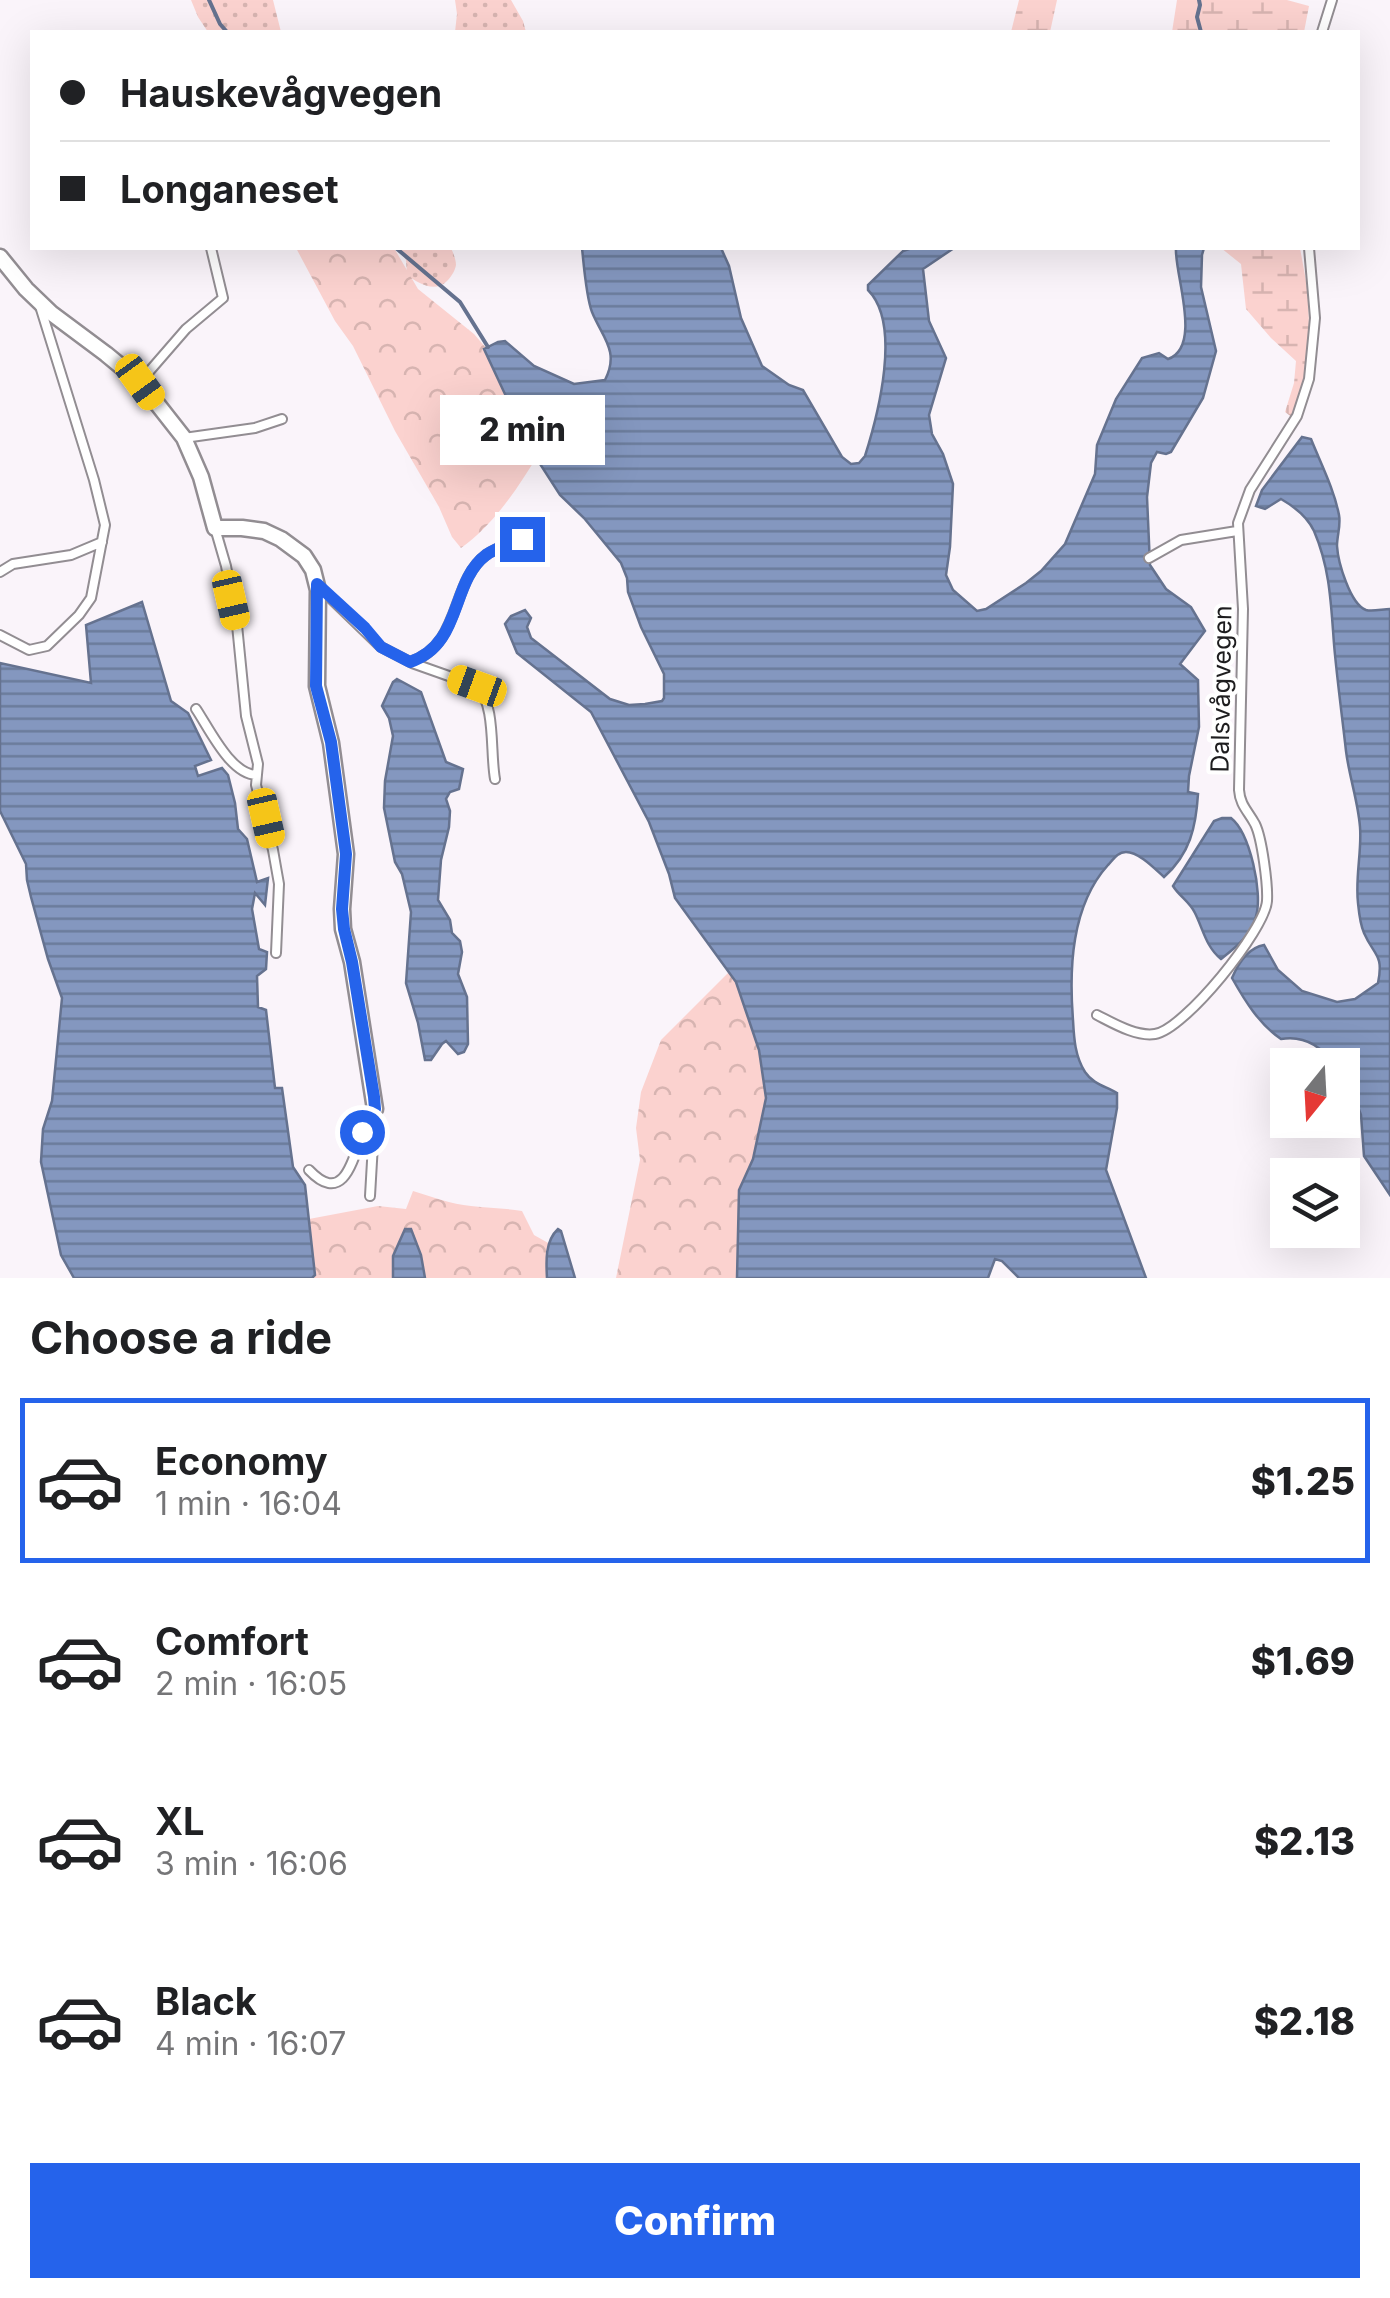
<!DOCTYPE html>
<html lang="en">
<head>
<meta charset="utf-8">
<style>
  :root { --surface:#fff; --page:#f6f6f6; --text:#202124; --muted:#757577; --line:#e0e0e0; --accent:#2563eb }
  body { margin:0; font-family:Inter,sans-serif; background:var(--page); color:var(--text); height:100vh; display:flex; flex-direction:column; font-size:38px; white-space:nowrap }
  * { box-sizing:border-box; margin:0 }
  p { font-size:32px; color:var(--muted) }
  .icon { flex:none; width:55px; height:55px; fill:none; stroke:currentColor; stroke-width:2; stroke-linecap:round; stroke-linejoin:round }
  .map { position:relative; height:1278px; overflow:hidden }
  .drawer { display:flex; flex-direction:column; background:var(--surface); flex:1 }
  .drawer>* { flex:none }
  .hud { position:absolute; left:30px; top:30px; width:1330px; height:220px; border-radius:0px; box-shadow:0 10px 40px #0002; display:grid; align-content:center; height:220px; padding:0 30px; background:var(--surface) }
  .needle { width:65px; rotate:198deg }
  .controls { position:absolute; left:1270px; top:1048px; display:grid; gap:20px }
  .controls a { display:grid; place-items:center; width:90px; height:90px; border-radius:0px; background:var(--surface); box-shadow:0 10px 40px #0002; font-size:50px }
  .end { position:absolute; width:45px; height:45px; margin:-22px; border:12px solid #2563eb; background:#fff; box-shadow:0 0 0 5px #fff }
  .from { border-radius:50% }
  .bubble { position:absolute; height:70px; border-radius:0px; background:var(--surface); box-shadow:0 10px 40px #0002; font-size:32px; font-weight:800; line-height:70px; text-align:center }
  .car { position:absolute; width:30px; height:60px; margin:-30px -15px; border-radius:12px; box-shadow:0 0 8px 2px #0007; background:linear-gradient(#f5c518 24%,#345 0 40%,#f5c518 0 76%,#345 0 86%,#f5c518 0) }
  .hud b { display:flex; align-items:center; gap:35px; height:95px; font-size:38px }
  .hud b+b { border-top:2px solid var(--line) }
  .hud i { width:25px; height:25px; background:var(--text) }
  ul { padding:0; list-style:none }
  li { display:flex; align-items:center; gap:30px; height:165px; margin:0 20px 15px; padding:0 10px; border:5px solid transparent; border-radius:0px }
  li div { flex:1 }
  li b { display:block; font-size:38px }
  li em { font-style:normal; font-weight:800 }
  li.active { border-color:var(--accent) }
  li>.icon { width:90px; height:90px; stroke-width:1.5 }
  h2 { padding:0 30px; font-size:45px; line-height:120px }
  .primary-button { display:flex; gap:20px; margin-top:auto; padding:20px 30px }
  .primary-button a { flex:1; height:115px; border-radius:0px; background:var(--accent); color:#fff; font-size:40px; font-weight:800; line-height:115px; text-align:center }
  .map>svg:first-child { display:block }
  .grass { fill:url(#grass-dots) }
  .forest { fill:url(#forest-crowns) }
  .wetland { fill:url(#wetland-marsh) }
  .water { fill:url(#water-rules); stroke:#65728f; stroke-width:2.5 }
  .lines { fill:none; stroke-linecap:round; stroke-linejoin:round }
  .stream { stroke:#65728f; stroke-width:4 }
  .service-casing { stroke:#928d92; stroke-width:12 }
  .minor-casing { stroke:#928d92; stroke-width:19 }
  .service { stroke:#fff; stroke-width:8 }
  .minor { stroke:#fff; stroke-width:14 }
  .route { stroke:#2563eb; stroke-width:12 }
  .labels { text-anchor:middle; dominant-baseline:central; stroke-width:8; stroke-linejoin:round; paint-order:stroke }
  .street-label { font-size:25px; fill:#1e1d1f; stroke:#fff }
</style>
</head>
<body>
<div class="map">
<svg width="1390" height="1278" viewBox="0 0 1390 1278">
  <defs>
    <pattern id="grass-dots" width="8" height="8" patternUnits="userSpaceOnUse" patternTransform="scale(2.5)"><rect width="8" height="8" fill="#fbd2cf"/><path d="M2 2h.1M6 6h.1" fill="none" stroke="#d7b4b1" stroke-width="1.8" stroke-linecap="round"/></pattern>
    <pattern id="forest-crowns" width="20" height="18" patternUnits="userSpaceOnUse" patternTransform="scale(2.5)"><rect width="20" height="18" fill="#fbd2cf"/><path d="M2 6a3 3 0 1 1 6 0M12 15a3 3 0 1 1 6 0" fill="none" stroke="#d7b4b1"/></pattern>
    <pattern id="wetland-marsh" width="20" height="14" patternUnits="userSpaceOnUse" patternTransform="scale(2.5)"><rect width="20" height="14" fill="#fbd2cf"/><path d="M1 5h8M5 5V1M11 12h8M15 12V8" fill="none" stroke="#d7b4b1"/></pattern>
    <pattern id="water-rules" width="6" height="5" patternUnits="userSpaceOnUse" patternTransform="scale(2.5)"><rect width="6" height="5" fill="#8497bf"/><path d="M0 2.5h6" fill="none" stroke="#6b7b9b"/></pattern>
  </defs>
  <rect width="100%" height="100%" fill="#faf4fa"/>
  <path class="grass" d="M191 0H273L281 32H208L198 17Z
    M455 0H511L523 21 526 32H455L457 14Z
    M397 248H451C453 253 456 259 456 265 455 271 451 277 447 281 435 293 419 284 407 275L406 260Z"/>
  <path class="forest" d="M296 248H394L418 289 474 334 486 348 484 350 536 458C516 491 493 525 461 548L452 537 439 507 395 431 353 346 335 321Z
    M729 972 736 982 759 1050 766 1098 753 1159 739 1190 737 1278H616L640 1160 636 1128 641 1092 661 1040Z
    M413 1191C432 1197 451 1204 471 1206 488 1208 504 1208 522 1211L534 1235 550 1244 546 1256 547 1278H425L421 1255 393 1256V1278H312L314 1275 309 1219 378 1206 406 1209Z"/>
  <path class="wetland" d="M1019 0H1057L1050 32H1011Z
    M1177 0H1287L1309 6 1304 32H1172Z
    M1221 248H1300L1308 292 1310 361 1308 385 1293 418 1285 412 1294 383 1296 361 1271 338 1246 309 1241 264Z"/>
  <path class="water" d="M582 248H721L729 266 741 318 762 366 789 385 803 390 842 457 851 464 859 463 865 456C878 415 902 324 868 290V285L903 251 912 248H954L923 269 929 321 946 358 929 415 932 434 943 454 953 484 950 547 946 575 953 590 977 611 986 609 1026 583 1041 571 1065 544 1095 474 1097 445 1116 399 1142 358 1159 353 1168 359C1203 347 1174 273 1176 248H1204L1202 255 1201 287 1216 351 1203 398 1171 452 1166 454 1157 452 1151 463 1147 497 1150 565 1166 589 1191 607 1205 631 1180 664 1198 680 1199 727 1189 776 1188 792 1198 794C1196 827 1190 854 1164 877 1155 869 1139 852 1126 852 1117 852 1113 860 1108 865 1071 906 1069 969 1073 1020 1074 1039 1075 1056 1085 1072 1093 1084 1105 1086 1117 1093V1108L1106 1170 1146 1278H1019L1002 1261 995 1259 988 1278H737L739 1190 753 1159 766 1098 759 1050 736 982 675 898 669 874 649 822 591 712 517 653 505 624 511 616 525 610 531 618 527 627 531 638 610 699 629 705 645 704 662 701 664 698V674L641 627 628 592 627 578 621 563 584 518 560 495 531 450 484 349 498 342 505 341 534 366 574 384 605 380C620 351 602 337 592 312 586 296 584 266 582 248Z
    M1302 437 1311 439C1321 464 1334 489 1339 515 1341 526 1337 535 1337 546 1338 562 1350 604 1366 610 1372 612 1383 609 1390 609V1195L1364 1156 1361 1115 1350 1085 1343 1075 1342 1065H1335C1322 1047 1304 1035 1281 1039 1259 1024 1245 1001 1232 978 1238 964 1247 948 1264 945L1278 970 1302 991 1337 1002 1355 999 1378 983C1384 954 1374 956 1364 933 1360 924 1359 913 1358 903 1355 877 1362 852 1360 827 1358 801 1349 776 1346 751 1342 715 1337 679 1334 644 1331 604 1330 568 1314 531 1307 516 1295 507 1281 499L1265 509 1256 506 1262 490Z
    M142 602 171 701 188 713 211 760 195 766 198 776 222 768 228 775 235 803 238 829 247 839 257 882 268 878 265 905 255 893 252 909 259 949 267 952 266 969 257 976 258 1007 266 1010 275 1088H282L293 1167 305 1185 315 1275 312 1278H74L61 1255 41 1162 43 1129 52 1101 62 998 48 959 31 897 27 880 26 864 0 811V663L91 683 86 625Z
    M397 679 421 692 446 762 463 769 459 789 450 792 446 799 450 811 449 827 441 860 438 900 450 920 452 933 460 941 462 952 458 974 467 997 468 1044 464 1052 458 1054 446 1041 442 1044 431 1060H425L418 1023 406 983 411 912 402 874 395 862 384 808 385 781 393 736 389 718 382 706 393 682Z
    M1222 818H1231C1250 833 1263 893 1256 916 1251 936 1236 947 1221 959 1206 947 1203 929 1195 913 1190 902 1179 896 1173 886L1214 821Z
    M405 1229H411L421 1255 425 1278H393V1256Z
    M558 1229 561 1231 575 1278H547C546 1261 545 1241 558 1229Z"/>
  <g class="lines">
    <path class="stream" d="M209 0 220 24 227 32
      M1199 0 1200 5 1197 17 1201 32
      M396 248 460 302 488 347"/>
    <defs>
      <path id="service" d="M1322 32 1332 0
        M140 382 186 329 223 298 211 248
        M184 438 255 428 282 419
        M215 528 226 566 237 625 246 716 258 764 256 785 273 850 279 884 276 953
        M1149 558 1181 540 1237 531
        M0 572 13 564 71 555 102 542
        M320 588 381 647 412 663 477 686C496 705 490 752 495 779
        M0 635 29 650 47 646 79 615 91 598 105 525 94 480 40 306
        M410 662C462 645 450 582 486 555 496 548 511 543 522 539
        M196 709C210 730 231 775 257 775
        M1097 1015C1113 1023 1136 1037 1155 1034 1184 1030 1265 930 1267 901 1268 885 1262 838 1255 824 1248 811 1240 805 1239 790L1243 609 1238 523 1250 490 1297 416 1309 379 1315 318 1309 248
        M309 1170C345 1208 354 1155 363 1131 366 1122 370 1116 375 1109
        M370 1196 375 1109"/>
      <path id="minor" d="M0 257 26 289 51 313 106 354 140 382 184 438 201 477 215 528H242L264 531 281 539 304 556 313 570 318 590 317 686 331 743 346 854 342 909 343 929 352 962 375 1109"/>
    </defs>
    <use href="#service" class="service-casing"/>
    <use href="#minor" class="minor-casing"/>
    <use href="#service" class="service"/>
    <use href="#minor" class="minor"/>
  </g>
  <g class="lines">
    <path class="route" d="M362 1132 375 1109 374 1097 352 962 344 929 342 909 346 854 331 742 316 686 317 584 365 628 381 647 410 662C463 644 450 582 486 555 496 548 511 543 522 539"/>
  </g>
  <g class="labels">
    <g class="street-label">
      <text transform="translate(1221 689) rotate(-89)">Dalsvågvegen</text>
    </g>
  </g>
</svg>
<div class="controls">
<a><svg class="needle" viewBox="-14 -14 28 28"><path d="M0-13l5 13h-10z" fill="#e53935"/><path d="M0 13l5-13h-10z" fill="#757577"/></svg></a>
<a><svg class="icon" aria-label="layers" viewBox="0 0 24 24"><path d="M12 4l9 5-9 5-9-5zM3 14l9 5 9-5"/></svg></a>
</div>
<i class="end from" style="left:362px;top:1132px"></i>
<i class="end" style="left:522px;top:539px"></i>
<div class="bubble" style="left:440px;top:395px;width:165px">2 min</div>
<i class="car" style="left:140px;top:382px;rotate:144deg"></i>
<i class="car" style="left:231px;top:600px;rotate:167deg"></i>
<i class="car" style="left:477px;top:686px;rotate:290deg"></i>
<i class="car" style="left:266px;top:818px;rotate:167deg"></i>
<div class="hud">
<b><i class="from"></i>Hauskevågvegen</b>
<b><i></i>Longaneset</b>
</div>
</div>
<section class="drawer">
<h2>Choose a ride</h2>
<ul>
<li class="active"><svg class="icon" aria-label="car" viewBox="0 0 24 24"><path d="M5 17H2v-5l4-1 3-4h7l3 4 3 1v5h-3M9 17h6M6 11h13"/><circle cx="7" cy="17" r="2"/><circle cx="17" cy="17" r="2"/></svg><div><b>Economy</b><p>1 min · 16:04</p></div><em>$1.25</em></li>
<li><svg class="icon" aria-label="car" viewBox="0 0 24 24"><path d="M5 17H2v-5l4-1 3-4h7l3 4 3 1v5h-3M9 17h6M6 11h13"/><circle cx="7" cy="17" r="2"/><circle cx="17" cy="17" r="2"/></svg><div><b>Comfort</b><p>2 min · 16:05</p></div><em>$1.69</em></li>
<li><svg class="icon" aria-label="car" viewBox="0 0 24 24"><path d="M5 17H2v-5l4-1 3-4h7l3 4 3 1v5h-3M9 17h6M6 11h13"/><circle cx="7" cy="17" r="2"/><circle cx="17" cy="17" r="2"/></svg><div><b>XL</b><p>3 min · 16:06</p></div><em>$2.13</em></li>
<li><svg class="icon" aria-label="car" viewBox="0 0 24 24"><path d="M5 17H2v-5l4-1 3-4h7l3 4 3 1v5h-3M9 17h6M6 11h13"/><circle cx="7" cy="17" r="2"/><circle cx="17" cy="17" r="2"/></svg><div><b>Black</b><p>4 min · 16:07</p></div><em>$2.18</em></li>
</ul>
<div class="primary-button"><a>Confirm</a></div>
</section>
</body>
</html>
